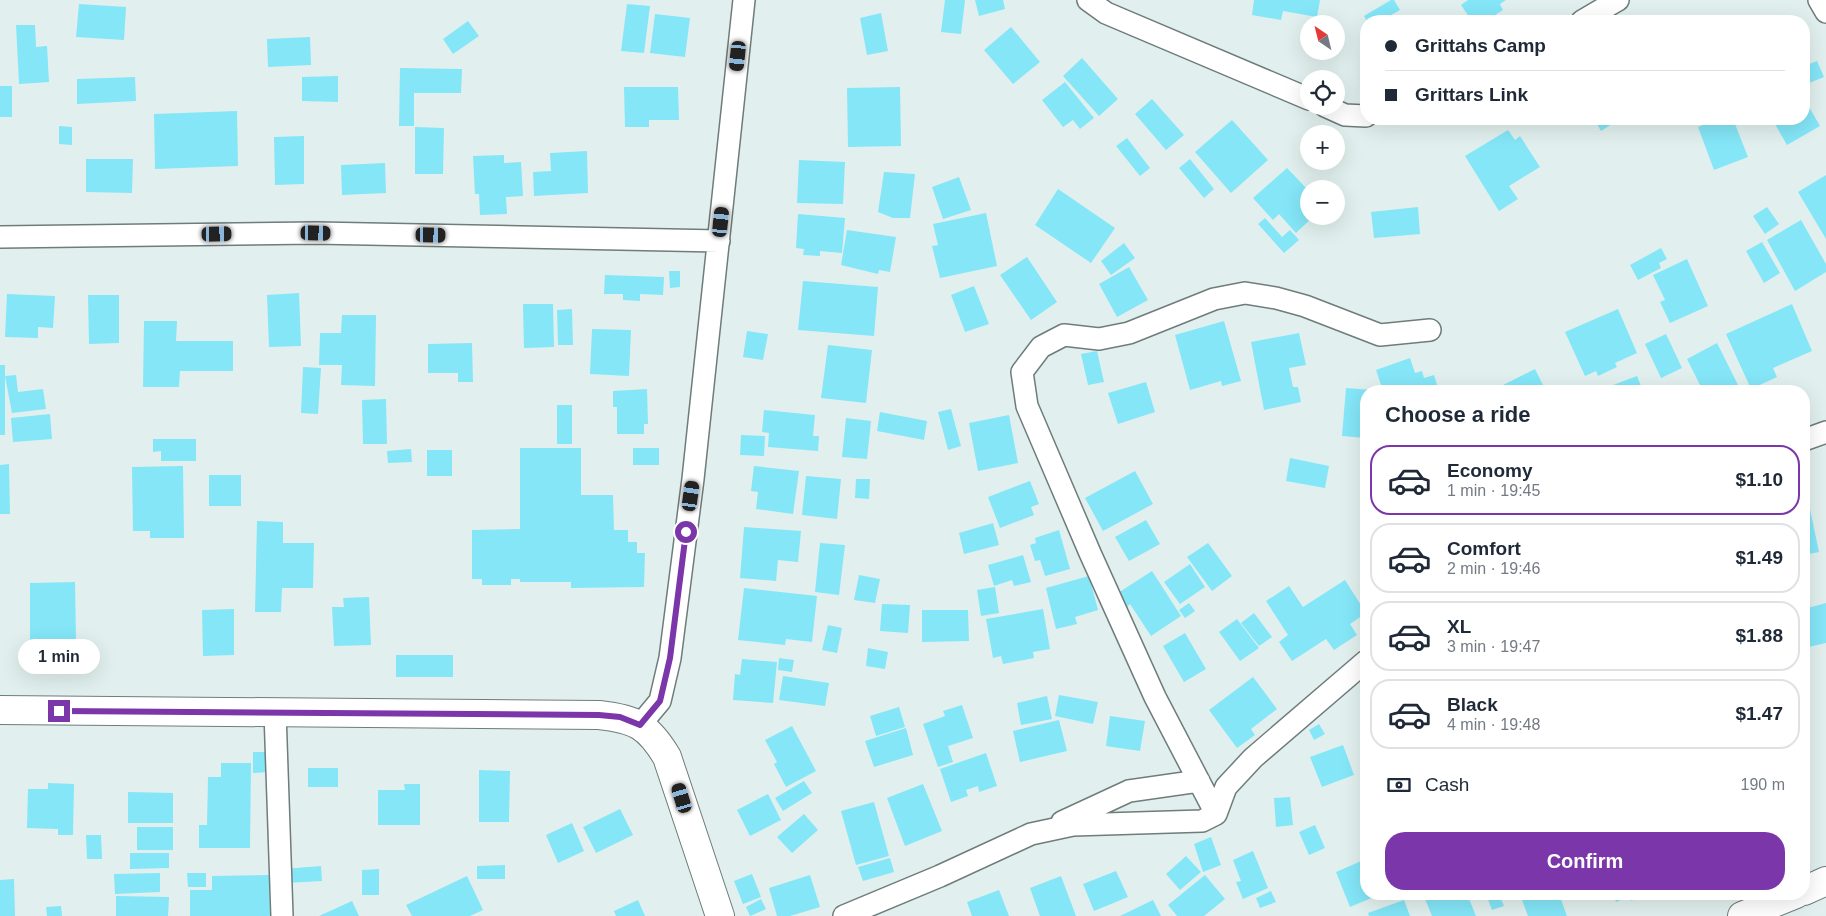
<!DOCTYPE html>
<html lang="en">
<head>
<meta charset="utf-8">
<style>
  :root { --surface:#fff; --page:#f2f2f3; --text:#1f2937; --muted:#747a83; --line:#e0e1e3; --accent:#7b36aa }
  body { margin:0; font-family:Helvetica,sans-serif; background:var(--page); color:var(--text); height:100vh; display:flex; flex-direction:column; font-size:19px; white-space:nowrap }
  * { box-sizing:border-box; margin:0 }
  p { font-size:16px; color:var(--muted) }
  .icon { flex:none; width:28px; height:28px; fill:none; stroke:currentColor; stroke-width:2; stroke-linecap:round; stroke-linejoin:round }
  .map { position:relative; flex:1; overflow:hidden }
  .details { position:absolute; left:1360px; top:385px; width:450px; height:515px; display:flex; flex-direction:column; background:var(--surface); border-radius:20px; box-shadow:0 5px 20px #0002 }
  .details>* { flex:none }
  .guide { position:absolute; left:1360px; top:15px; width:450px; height:110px; border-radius:20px; box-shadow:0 5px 20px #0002; display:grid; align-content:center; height:110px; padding:0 25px; background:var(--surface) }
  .needle { width:32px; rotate:325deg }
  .fabs { position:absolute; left:1300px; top:15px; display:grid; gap:10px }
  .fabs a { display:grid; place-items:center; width:45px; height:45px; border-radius:50%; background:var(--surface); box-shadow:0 5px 20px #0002; font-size:25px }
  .end { position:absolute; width:22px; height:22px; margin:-11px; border:6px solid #7b36aa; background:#fff; box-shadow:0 0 0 2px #fff }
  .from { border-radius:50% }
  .bubble { position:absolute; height:35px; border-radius:18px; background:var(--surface); box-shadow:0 5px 20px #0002; font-size:16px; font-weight:800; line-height:35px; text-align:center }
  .car { position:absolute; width:15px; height:30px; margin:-15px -8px; border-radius:6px; box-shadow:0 0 4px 1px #0007; background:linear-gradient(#222 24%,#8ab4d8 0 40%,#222 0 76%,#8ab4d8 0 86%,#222 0) }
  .guide b { display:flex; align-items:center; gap:18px; height:48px; font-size:19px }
  .guide b+b { border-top:1px solid var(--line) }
  .guide i { width:12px; height:12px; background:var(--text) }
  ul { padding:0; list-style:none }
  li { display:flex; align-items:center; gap:15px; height:70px; margin:0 10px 8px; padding:0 15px; border:2px solid var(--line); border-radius:20px }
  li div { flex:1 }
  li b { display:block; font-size:19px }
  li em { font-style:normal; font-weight:800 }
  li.current { border-color:var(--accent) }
  li>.icon { width:45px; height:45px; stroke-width:1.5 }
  h2 { padding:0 25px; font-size:22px; line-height:60px }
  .pay { display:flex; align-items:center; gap:12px; height:55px; padding:0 25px; font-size:19px }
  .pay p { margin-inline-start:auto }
  .primary-button { display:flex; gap:10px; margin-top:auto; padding:10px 25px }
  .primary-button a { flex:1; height:58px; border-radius:20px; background:var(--accent); color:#fff; font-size:20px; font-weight:800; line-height:58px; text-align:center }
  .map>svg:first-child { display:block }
  .building { fill:#84e6f7 }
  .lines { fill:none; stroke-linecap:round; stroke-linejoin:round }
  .street-casing { stroke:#6e7c7a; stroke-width:24 }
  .secondary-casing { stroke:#6e7c7a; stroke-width:30 }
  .street { stroke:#fff; stroke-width:21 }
  .secondary { stroke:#fff; stroke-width:28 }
  .route { stroke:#7b36aa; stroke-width:6 }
</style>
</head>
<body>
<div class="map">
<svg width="1826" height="916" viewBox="0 0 1826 916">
  <rect width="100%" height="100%" fill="#e1f0ee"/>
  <path class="building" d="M945 0H965L961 34 941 32Z
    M975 0H1003L1005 9 979 16Z
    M1254 0H1320L1317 17 1283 11 1281 20 1252 15Z
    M1391 0H1394L1400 10 1381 21H1367L1364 16Z
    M1468 0H1506L1500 4 1503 10 1487 20 1484 15 1475 21H1472L1461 5Z
    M79 4 126 7 124 40 76 37Z
    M627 4 650 6 644 53 621 51Z
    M881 13 888 51 867 55 860 18Z
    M655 14 690 18 685 57 650 53Z
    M468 21 479 36 453 54 443 39Z
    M16 25H35L36 47 47 46 49 82 19 84Z
    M1011 27 1040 62 1013 84 984 50Z
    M310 37 311 65 268 67 267 39Z
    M1082 58 1118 99 1099 116 1063 76Z
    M1817 61 1824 77 1804 85V66Z
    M400 68 462 69 461 93H414V126H399Z
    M338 76V102L302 101V77Z
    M135 77 136 101 77 104V79Z
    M1065 82 1094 118 1080 129 1073 120 1063 127 1042 100Z
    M0 86H12V117H0Z
    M624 87H678L679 120H649V127H625Z
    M900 87 901 146 848 147 847 88Z
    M1804 98 1820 126 1787 145 1772 119H1804Z
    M1152 99 1184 135 1166 150 1135 114Z
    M237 111 238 166 155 169 154 114Z
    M1594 119H1620L1601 131Z
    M1718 119H1733L1748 157 1714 170 1698 127Z
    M1232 120 1268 160 1231 193 1195 152Z
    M59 126 72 127V145L59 144Z
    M415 127 444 128 443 174H415Z
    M1508 130 1515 140 1520 136 1540 167 1509 186 1518 199 1499 211 1465 156Z
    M304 136V184L275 185 274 137Z
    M1127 138 1150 168 1140 176 1116 146Z
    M587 151 588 193 534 196 533 172 551 171 550 153Z
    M504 155V163L521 162 523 196 506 197 507 214 480 215 479 194H475L473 156Z
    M86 159H133L132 193 86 192Z
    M1190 159 1214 189 1204 198 1179 168Z
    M799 160 845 162 843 204 797 203Z
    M385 163 386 193 342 195 341 165Z
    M1287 168 1309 191V216H1314L1296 233 1279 214 1273 220 1253 198Z
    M884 172 915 174 910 218H893L878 212Z
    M1826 175V239L1798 192Z
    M959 177 971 210 943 219 932 187Z
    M1058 189 1115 228 1091 263 1035 225Z
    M1418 207 1420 234 1374 238 1371 212Z
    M1767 207 1779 224 1765 234 1753 216Z
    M986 213 997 266 940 278 932 246 938 245 933 224Z
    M798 214 845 218 842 253 820 251V256L803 255 804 249 796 248Z
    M1265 218 1282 237 1290 230 1299 240 1284 253 1258 224Z
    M1801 220 1826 264V272L1795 291 1767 240Z
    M847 230 896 237 890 272 879 270 878 274 841 265Z
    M1762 242 1780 273 1764 283 1746 251Z
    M1124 243 1135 258 1111 275 1101 261Z
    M1661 248 1667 259 1659 263 1661 268 1638 280 1630 265Z
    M1027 257 1057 302 1031 320 1000 275Z
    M1687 259 1708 306 1670 323 1660 302 1665 300 1653 275Z
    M1129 267 1148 300 1117 317 1099 284Z
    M669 271H680V287L670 288Z
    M605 275 664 277 663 295 640 294V301L623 300V294H604Z
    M803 281 878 287 874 336 798 330Z
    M974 286 989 324 965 332 951 295Z
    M299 293 301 346 269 347 267 295Z
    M7 294 55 296 53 328 38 327V338L5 337Z
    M88 295H119V343L89 344Z
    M523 304H553L554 347 524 348Z
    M1792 304 1812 351 1773 368 1777 377 1751 389 1726 334Z
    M572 309 573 345H558L557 310Z
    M1618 309 1637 353 1615 363 1617 367 1598 376 1596 371 1585 376 1565 332Z
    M342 315H376L375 386 341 385 342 365H319L320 333H341Z
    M144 321H177L176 341H233V371H180L179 387H143Z
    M1224 321 1241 381 1222 386 1221 381 1190 390 1175 335Z
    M592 329 631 330 629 376 590 374Z
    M747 331 768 334 763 360 743 357Z
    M1299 333 1306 365 1289 368 1293 387H1298L1301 402 1264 410 1251 342Z
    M1666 334 1682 368 1661 378 1645 344Z
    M472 343 473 382H458V373H428V344Z
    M1717 343 1741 391H1703L1687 359Z
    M828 345 872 350 866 403 821 398Z
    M1097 351 1104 382 1088 385 1081 354Z
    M1410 358 1415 373 1422 371 1424 378 1434 375 1439 391H1383L1376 370Z
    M0 365H5V435H0Z
    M303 367 321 368 318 414 301 413Z
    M1535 369 1546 391H1491Z
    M16 375 18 392 43 389 46 409 12 413 5 376Z
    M1637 376 1643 391H1597Z
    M1146 382 1155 412 1118 424 1108 393Z
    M1346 388 1373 390 1366 391V438L1342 436Z
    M647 389 648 424H644V434H617V407H613V391Z
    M386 399 387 444H363L362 400Z
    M557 405H572V444H557Z
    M951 409 961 446 948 450 938 412Z
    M764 410 815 415 813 436H819L818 451 768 447 769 433 762 432Z
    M880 412 927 421 924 440 877 431Z
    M50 414 52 439 13 442 11 418Z
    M1009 415 1018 463 978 471 969 423Z
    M846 418 871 421 867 459 842 457Z
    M741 435 765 436 764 456 740 455Z
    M153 439H196V461H161V451L153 452Z
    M520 448H581V495H613L614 530H628V542H637V553H645L644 587 571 588V582H520V579H511V585H482V579H472V530L520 529Z
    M633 448H659V465H633Z
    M411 449 412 462 388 463 387 451Z
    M427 450H452V476H427Z
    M1290 458 1329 466 1325 488 1286 481Z
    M9 464 10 514H0V465Z
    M183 466 184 538H150V531H133L132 467Z
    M754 466 799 471 793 514 756 509 758 492 751 491Z
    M1135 471 1153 504 1103 531 1085 498Z
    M209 475H241V506H209Z
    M806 476 841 479 837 519 802 515Z
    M856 479H870L869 499 855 498Z
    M1030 481 1039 504 1031 507 1034 515 1000 528 988 497Z
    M1810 509 1819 552 1804 555V510Z
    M1146 520 1160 544 1129 561 1115 537Z
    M257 521 283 522V543H314L313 588H282L281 612H255Z
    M993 523 999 545 964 554 959 533Z
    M744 527 801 531 798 562 778 560 776 581 740 578Z
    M1059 530 1070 569 1045 576 1040 560 1035 561 1030 545 1036 543 1035 538Z
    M820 543 845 545 839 595 815 592Z
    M1208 543 1232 576 1212 591 1187 557Z
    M1023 555 1031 582 1014 586 1012 580 994 586 988 565Z
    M1190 564 1205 587 1180 604 1164 582Z
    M1152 571 1181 616 1151 636 1130 604 1127 607 1118 593Z
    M859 575 880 579 875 603 854 600Z
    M1089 576 1098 610 1075 617 1077 624 1056 629 1046 588Z
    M1345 580 1366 613 1350 624 1357 635 1334 650 1326 639 1292 661 1279 642 1288 635 1266 601 1289 586 1303 607Z
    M75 582 76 642H30V583Z
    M995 587 999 613 981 616 977 590Z
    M744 588 817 596 812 642 786 639 785 645 738 640Z
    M369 597 371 645 334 646 332 607H344L343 598Z
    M1189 603 1195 611 1185 618 1179 610Z
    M1826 603V643L1804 648V609Z
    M882 604 910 605 908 633 880 631Z
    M234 609V655L203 656 202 610Z
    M1043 609 1050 649 1033 652 1034 658 1003 664 1001 656 993 658 986 619Z
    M922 610H968L969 641 922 642Z
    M1254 613 1272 637 1259 646 1241 623Z
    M1237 619 1259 648 1240 661 1219 632Z
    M828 625 842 628 837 653 822 650Z
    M1185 633 1206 669 1184 682 1163 646Z
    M868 648 888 652 885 669 866 666Z
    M396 655H453V677H396Z
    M779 658 794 660 792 672 778 670Z
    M742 659 777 662 773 703 733 700 735 674 740 675Z
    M783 676 829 683 825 706 779 700Z
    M1253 677 1277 709 1251 729 1255 735 1237 748 1209 710Z
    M1059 695 1098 702 1093 724 1055 716Z
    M1047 696 1052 719 1021 725 1017 703Z
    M962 705 973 738 948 746 953 762 938 767 923 724 945 716 943 711Z
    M899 707 905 727 876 736 870 716Z
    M1110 716 1145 721 1140 751 1106 746Z
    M1059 720 1067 751 1020 762 1013 731Z
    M1319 724 1325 734 1314 740 1309 730Z
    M792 726 816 771 786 787 774 764 777 762 765 740Z
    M906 728 913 755 874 767 865 741Z
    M1343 745 1354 775 1322 787 1310 757Z
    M253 752H268V772L253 773Z
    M986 753 997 786 979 792 978 786 966 790 968 796 951 802 940 769Z
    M221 763H251L250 848H199V825H207L208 777H221Z
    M308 768H338V787H308Z
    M479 770 510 771 509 822H479Z
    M804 781 812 793 783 811 775 798Z
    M48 783 74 784 73 835H58V829L27 828 28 789H48Z
    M404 784H420V825H378V790H405Z
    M923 784 942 831 905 846 887 798Z
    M128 792 173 793V823H128Z
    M768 794 781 820 750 836 737 810Z
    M1290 797 1293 825 1276 827 1274 798Z
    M874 802 889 856 856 865 841 811Z
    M620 809 633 835 596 853 583 827Z
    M804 814 818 830 792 853 777 837Z
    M572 823 584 851 558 863 546 835Z
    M1315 825 1325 848 1309 855 1299 832Z
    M137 827H173V850H137Z
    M86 835H101L102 859H87Z
    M1211 837 1221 865 1203 872 1194 844Z
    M1253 851 1268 888 1243 899 1236 882 1241 881 1233 860Z
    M130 853H169V868L130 869Z
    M1186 856 1201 872 1180 890 1166 874Z
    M890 858 894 872 863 881 858 867Z
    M1366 859V894H1381L1350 907 1336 872Z
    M505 865V879H477V866Z
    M321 866 322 881 285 883 284 869Z
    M379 869V895H362V870Z
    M1116 871 1128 897 1094 911 1083 884Z
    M160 873V892L115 894 114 874Z
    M187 873H206V887H188Z
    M752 874 761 897 743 904 734 881Z
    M269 875 270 916H190V890H212V876Z
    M810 875 820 907 790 916H777L769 888Z
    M1205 875 1225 899 1204 916H1177L1168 905Z
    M467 876 483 910 470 916H412L406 905Z
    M1061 876 1076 916H1040L1030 888Z
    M14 879 15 916H0V880Z
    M999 890 1009 916H972L967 902Z
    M1271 891 1276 902 1260 908 1256 898Z
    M1423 894H1467L1476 916H1432Z
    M1486 894H1499L1504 906 1492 910Z
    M1539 894H1559L1567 916H1528L1522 900Z
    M1613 894H1647L1631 901 1629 896 1616 902Z
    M116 896 169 897 168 916H116Z
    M761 899 766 909 750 916 746 907Z
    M638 900 645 916H616L614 911Z
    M1153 900 1161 916H1120Z
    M1404 900 1410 916H1369L1368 913Z
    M352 901 359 916H319Z
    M61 906 62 916H47L46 907Z"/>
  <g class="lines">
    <defs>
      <path id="street" d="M1088 0 1106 13 1309 99
        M1819 0 1826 12
        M1582 21 1618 0
        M1325 106 1345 115 1366 116
        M0 237 316 233 719 241
        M1804 440 1826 432
        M275 712 282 916
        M640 725 660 701 670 658 693 479 744 0
        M1216 814 1155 697 1090 553 1027 406 1022 372 1041 347 1064 335 1099 339 1129 333 1214 299 1245 293 1276 298 1305 306 1380 335 1430 330
        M1062 822 1129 791 1199 781
        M844 916 940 876 1031 834 1073 825 1202 821 1216 814 1226 787 1253 758 1366 661"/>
      <path id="secondary" d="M0 710 599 715C635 719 648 725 667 757L720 916
        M1804 891 1826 881
        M1742 916 1796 894"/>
    </defs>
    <use href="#street" class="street-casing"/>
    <use href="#secondary" class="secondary-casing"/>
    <use href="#street" class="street"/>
    <use href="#secondary" class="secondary"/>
  </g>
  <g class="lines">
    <path class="route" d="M59 711 599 715 620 717 640 725 660 701 670 658 686 532"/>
  </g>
</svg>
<div class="fabs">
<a><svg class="needle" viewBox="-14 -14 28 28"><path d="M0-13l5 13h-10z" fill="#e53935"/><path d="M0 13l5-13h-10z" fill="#747a83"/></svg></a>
<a><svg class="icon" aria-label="locate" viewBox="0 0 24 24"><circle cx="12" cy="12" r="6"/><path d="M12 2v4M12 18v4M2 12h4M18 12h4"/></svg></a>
<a>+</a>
<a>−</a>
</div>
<i class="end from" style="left:686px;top:532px"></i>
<i class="end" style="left:59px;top:711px"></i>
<div class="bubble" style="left:18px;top:639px;width:82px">1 min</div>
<i class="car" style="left:738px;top:56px;rotate:186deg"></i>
<i class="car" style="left:721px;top:222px;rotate:6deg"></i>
<i class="car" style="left:316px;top:233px;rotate:91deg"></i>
<i class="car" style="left:217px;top:234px;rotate:89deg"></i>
<i class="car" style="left:431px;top:235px;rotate:91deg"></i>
<i class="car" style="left:691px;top:496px;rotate:8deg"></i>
<i class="car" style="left:682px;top:798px;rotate:343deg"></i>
<div class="guide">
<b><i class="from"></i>Grittahs Camp</b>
<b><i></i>Grittars Link</b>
</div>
<section class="details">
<h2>Choose a ride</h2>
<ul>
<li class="current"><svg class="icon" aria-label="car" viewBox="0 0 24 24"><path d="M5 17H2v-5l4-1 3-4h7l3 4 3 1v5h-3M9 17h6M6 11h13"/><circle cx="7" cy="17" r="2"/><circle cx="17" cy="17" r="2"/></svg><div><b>Economy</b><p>1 min · 19:45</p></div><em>$1.10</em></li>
<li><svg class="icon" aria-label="car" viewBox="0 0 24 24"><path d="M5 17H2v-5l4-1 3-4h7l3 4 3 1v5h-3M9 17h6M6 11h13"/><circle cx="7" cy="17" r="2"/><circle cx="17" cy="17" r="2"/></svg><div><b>Comfort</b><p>2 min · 19:46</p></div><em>$1.49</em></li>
<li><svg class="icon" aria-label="car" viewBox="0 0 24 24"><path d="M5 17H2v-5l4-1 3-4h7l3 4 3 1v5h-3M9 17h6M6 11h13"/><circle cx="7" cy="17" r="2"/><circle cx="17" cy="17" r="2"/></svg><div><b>XL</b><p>3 min · 19:47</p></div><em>$1.88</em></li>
<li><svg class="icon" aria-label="car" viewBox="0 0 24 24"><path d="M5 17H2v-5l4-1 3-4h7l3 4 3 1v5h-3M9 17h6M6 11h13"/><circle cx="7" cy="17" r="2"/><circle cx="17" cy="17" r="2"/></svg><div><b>Black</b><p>4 min · 19:48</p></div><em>$1.47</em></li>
</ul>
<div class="pay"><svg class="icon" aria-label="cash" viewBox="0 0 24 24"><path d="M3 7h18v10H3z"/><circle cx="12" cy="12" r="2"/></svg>Cash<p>190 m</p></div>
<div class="primary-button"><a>Confirm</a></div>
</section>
</div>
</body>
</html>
